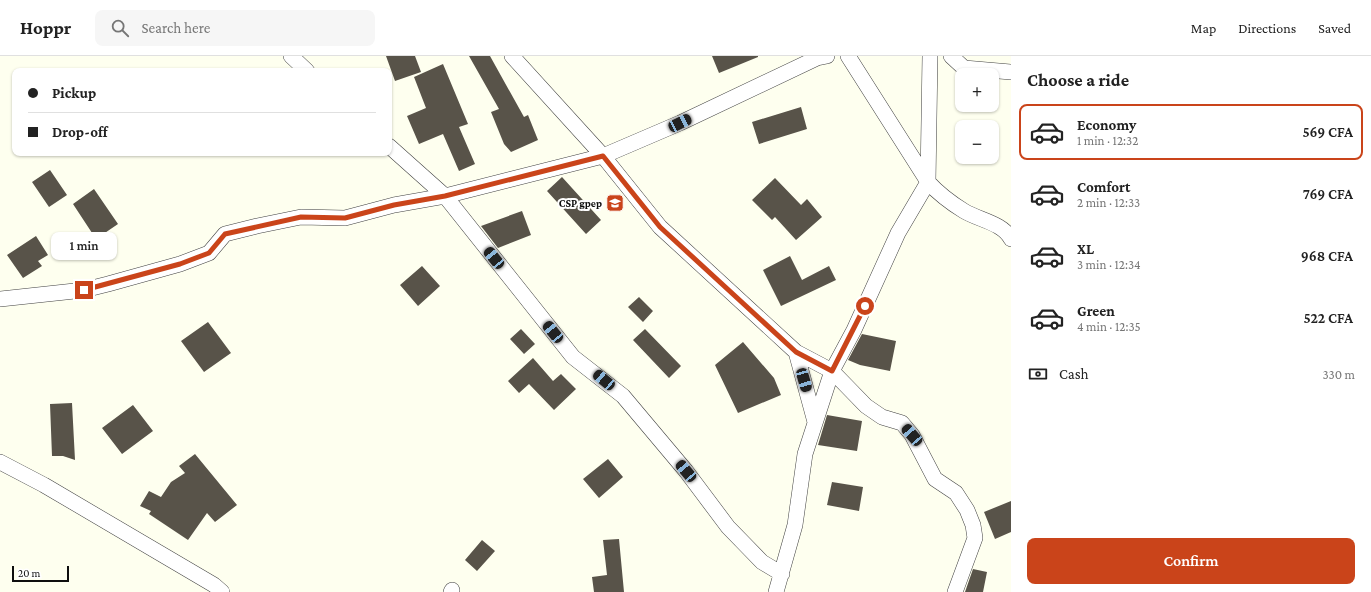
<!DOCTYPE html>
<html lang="en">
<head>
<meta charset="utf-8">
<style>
  :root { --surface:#fff; --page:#f6f6f6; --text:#222; --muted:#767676; --line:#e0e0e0; --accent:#ca441a }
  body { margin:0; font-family:"Crimson Pro",serif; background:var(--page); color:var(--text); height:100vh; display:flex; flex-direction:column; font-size:15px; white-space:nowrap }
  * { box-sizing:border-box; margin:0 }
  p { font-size:13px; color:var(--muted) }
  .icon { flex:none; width:22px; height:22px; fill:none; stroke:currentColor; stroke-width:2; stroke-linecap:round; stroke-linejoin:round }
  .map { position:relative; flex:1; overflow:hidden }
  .details { display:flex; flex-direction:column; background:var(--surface); width:360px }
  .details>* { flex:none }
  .guide { position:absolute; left:12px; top:12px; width:380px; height:88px; border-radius:8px; box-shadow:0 1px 3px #0004; display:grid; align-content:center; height:88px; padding:0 16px; background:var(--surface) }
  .tools { position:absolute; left:955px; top:12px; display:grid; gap:8px }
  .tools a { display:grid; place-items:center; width:44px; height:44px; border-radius:8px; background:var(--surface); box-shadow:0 1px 3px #0004; font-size:20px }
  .scale { position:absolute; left:12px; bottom:10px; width:57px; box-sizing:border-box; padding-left:4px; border:2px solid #0e0e0e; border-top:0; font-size:11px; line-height:14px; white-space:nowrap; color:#0e0e0e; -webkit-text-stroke:3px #fff; paint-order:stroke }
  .end { position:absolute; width:18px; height:18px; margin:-9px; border:5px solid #ca441a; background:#fff; box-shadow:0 0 0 2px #fff }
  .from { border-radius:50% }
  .bubble { position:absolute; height:28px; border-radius:8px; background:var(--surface); box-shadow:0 1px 3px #0004; font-size:13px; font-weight:600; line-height:28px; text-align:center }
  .car { position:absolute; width:12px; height:24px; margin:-12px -6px; border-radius:5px; box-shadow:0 0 3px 1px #0007; background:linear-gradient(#222 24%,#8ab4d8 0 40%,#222 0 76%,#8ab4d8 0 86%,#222 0) }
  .guide b { display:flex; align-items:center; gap:14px; height:38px; font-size:15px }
  .guide b+b { border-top:1px solid var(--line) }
  .guide i { width:10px; height:10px; background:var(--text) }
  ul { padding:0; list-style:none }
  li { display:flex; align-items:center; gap:12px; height:56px; margin:0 8px 6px; padding:0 8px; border:2px solid transparent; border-radius:8px }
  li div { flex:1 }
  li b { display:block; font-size:15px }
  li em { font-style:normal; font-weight:600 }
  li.active { border-color:var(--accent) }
  li>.icon { width:36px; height:36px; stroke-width:1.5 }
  h2 { padding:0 16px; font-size:18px; line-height:48px }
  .pay { display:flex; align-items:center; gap:10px; height:44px; padding:0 16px; font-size:15px }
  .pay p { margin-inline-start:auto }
  .cta { display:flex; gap:8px; margin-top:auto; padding:8px 16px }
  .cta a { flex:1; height:46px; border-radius:8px; background:var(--accent); color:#fff; font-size:16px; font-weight:600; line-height:46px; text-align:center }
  header { display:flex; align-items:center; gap:24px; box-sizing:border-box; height:56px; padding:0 20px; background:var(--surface); border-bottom:1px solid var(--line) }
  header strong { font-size:19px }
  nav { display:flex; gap:22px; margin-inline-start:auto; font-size:14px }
  .search { width:280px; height:36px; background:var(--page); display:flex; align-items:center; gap:10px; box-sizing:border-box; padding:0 14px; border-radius:8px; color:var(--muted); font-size:15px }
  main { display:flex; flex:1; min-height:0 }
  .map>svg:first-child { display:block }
  .building { fill:#585349 }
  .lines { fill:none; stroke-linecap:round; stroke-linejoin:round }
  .street-casing { stroke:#414141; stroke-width:16 }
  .street { stroke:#fff; stroke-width:15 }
  .route { stroke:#ca441a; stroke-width:5 }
  .labels { text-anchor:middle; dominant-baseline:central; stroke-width:4; stroke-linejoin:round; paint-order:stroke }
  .poi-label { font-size:11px; font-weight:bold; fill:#0e0e0e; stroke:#fff; text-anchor:end }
</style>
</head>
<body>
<header>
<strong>Hoppr</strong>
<div class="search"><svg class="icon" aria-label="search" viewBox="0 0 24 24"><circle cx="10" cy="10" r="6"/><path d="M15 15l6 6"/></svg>Search here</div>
<nav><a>Map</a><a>Directions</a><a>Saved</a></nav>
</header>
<main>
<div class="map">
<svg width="1011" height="536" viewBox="0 0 1011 536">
  <rect width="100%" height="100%" fill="#feffef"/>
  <path class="building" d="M386 0H415L421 16 395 25Z
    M469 0H490L524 61 528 59 538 84 511 96 504 88 491 56 499 53Z
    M712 0H758V1L719 17Z
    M443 8 468 68 459 71 475 108 459 115 443 78 419 88 407 60 426 52 414 21Z
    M801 51 807 73 759 88 752 66Z
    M50 114 67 139 49 151 32 126Z
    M562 121 601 164 586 178 547 135Z
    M775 122 801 149 807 143 822 161 796 184 775 161 772 164 752 144Z
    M94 133 118 168 96 183 73 148Z
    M522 155 531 179 498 192 481 170Z
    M36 180 48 199 38 205 42 210 23 222 7 199Z
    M790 200 802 224 829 210 836 224 781 250 763 214Z
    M422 210 440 230 418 250 400 229Z
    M639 241 653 255 643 266 628 251Z
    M208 266 231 297 204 316 181 285Z
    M521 273 535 288 524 298 510 283Z
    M645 273 681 310 669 322 633 284Z
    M862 278 896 285 890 315 860 309 848 304Z
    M743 286 774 322 781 339 738 357 715 309Z
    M533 302 553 325 561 318 576 333 554 354 529 328 519 337 508 325Z
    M72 347 75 404 63 400H52L50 348Z
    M133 349 153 375 122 398 102 372Z
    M827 359 862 365 857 395 818 389Z
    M195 398 237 449 215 466 207 457 188 484 149 458 151 455 140 450 149 435 161 441 171 426 185 417 179 410Z
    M608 403 623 421 599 442 583 423Z
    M832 426 863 431 859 455 827 449Z
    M1011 445V476L995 483 984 456Z
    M619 483 624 536H594L592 521 607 519 603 484Z
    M482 484 495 495 477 515 465 504Z
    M973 513 987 516 983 536H965Z"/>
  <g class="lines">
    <defs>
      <path id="street" d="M291 0 307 15
        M512 0 603 100 660 171 796 296 832 315 805 398 795 469 776 536
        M848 0 928 126C938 137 951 147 964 155 979 164 1003 167 1011 183
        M930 0 928 126 898 177 854 274 832 315 866 350 882 361 902 367 912 379 935 423 956 437 967 454 973 469 975 482 955 536
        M951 0 964 12 1011 16
        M389 90 445 140 573 301 623 340 686 415 728 471 762 506 782 518
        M0 243 84 234 108 228 180 208 209 197 225 178 257 170 301 161 345 162 394 149 445 140 603 100 680 67 817 2 827 0
        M796 296 815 366
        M0 406 44 429 214 529 222 536
        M451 536 452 534"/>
    </defs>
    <use href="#street" class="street-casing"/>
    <use href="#street" class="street"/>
  </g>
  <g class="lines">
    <path class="route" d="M84 234 180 208 209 197 225 178 301 161 345 162 394 149 445 140 603 100 660 171 796 296 832 315 865 250"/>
  </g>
  <defs>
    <symbol id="school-square" viewBox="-11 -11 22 22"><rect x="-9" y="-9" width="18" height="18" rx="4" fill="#ca441a" stroke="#fff"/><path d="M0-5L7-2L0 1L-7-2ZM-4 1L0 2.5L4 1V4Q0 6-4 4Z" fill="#fff"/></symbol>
  </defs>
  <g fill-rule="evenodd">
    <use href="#school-square" x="605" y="137" width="20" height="20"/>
  </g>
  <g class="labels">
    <g class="poi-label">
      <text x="602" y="147">CSP gpep</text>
    </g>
  </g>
</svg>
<div class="tools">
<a>+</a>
<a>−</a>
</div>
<div class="scale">20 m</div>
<i class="end from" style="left:865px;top:250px"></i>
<i class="end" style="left:84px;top:234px"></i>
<div class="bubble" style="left:51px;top:176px;width:66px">1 min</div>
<i class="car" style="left:680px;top:67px;rotate:64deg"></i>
<i class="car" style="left:494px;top:202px;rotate:321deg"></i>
<i class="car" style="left:553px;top:276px;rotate:321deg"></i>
<i class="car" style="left:604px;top:324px;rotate:310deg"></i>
<i class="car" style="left:804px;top:324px;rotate:164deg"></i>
<i class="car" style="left:912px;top:379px;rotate:319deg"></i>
<i class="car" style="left:686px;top:415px;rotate:320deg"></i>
<div class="guide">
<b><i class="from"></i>Pickup</b>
<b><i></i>Drop-off</b>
</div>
</div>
<section class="details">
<h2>Choose a ride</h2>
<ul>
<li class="active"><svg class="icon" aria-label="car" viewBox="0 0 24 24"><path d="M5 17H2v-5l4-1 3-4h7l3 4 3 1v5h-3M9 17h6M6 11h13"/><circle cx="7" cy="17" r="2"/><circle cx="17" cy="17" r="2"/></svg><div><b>Economy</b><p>1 min · 12:32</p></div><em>569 CFA</em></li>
<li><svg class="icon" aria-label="car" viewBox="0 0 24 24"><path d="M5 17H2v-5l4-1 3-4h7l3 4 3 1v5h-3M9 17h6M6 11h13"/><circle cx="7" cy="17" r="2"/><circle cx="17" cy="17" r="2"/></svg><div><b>Comfort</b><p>2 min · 12:33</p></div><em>769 CFA</em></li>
<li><svg class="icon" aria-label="car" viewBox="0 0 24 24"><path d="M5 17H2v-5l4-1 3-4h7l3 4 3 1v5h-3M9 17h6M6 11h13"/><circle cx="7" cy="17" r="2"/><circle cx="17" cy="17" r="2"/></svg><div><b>XL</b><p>3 min · 12:34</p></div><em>968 CFA</em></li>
<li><svg class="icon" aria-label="car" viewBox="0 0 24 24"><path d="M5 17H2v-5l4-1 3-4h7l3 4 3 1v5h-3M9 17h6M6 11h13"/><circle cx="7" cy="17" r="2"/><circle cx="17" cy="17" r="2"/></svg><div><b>Green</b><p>4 min · 12:35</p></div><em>522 CFA</em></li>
</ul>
<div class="pay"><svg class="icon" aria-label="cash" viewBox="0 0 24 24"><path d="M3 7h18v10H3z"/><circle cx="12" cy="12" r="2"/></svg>Cash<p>330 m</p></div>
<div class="cta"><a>Confirm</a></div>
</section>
</main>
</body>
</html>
